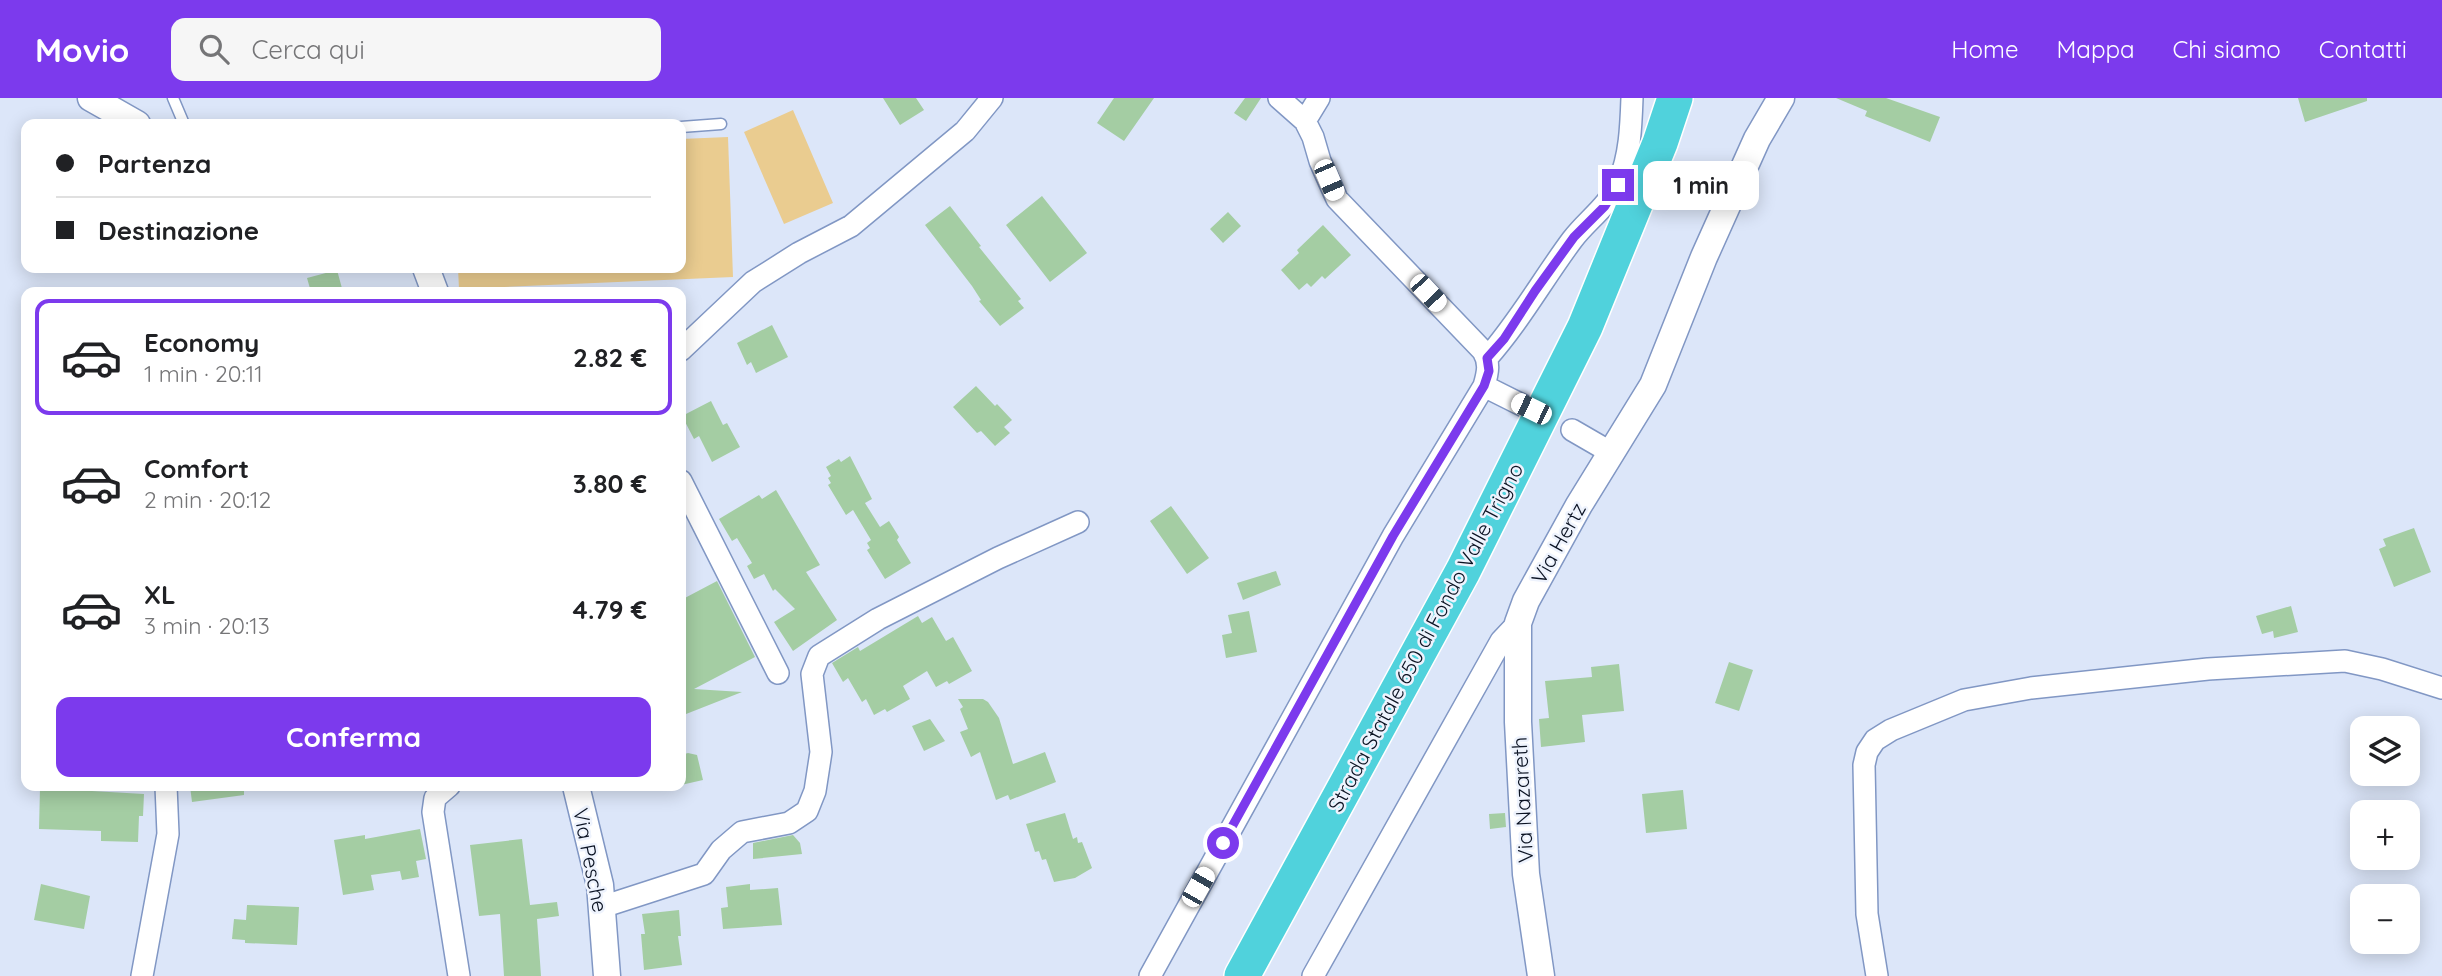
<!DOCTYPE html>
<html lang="it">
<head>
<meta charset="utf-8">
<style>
  :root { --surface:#fff; --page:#f6f6f6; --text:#202124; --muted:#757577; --line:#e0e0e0; --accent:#7c3aed }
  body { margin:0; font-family:Quicksand,sans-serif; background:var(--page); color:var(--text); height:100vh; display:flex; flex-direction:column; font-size:26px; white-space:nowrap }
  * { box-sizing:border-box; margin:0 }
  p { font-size:23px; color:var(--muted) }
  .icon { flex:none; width:38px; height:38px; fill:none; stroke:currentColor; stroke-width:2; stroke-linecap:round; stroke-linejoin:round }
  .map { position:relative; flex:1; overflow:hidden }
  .sheet { position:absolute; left:21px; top:189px; width:665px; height:504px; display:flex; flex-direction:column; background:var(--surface); border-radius:14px; box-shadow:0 4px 18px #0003 }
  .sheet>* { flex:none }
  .hud { position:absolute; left:21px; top:21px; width:665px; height:154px; border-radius:14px; box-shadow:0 4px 18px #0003; display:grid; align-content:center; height:154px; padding:0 35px; background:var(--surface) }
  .buttons { position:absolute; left:2350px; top:618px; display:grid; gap:14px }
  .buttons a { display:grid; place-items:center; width:70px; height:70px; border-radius:14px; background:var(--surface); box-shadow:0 4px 18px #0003; font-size:35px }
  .end { position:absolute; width:32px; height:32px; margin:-16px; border:9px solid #7c3aed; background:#fff; box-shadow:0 0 0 4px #fff }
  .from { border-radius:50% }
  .bubble { position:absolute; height:49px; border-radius:14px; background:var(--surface); box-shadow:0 4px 18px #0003; font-size:23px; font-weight:700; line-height:49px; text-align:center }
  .car { position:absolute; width:21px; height:42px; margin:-21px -10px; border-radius:9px; box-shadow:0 0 5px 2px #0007; background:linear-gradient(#fff 24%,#345 0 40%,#fff 0 76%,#345 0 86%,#fff 0) }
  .hud b { display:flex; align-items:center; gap:24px; height:66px; font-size:26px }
  .hud b+b { border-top:2px solid var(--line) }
  .hud i { width:18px; height:18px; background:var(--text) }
  ul { padding:12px 0 0; list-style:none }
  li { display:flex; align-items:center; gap:21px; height:116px; margin:0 14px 10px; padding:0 21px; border:4px solid transparent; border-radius:14px }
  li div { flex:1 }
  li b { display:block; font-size:26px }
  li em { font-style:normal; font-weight:700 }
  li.selected { border-color:var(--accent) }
  li>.icon { width:63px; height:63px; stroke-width:1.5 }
  .primary-button { display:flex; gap:14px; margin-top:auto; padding:14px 35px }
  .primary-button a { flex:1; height:80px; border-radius:14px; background:var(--accent); color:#fff; font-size:28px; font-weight:700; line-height:80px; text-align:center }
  header { display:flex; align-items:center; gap:42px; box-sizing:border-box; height:98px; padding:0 35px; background:var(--accent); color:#fff }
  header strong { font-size:33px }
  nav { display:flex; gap:38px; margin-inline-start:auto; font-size:24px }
  .search { width:490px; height:63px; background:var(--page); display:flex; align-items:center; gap:18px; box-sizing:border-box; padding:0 24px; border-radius:14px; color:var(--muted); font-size:26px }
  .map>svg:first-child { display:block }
  .green { fill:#eacc90 }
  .building { fill:#a4cda3 }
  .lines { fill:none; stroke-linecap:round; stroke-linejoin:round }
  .service-casing { stroke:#8197c4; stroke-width:13 }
  .minor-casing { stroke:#8197c4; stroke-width:24 }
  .tertiary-casing { stroke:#8197c4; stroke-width:29 }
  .trunk-casing { stroke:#fff; stroke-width:38 }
  .service { stroke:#fff; stroke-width:10 }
  .minor { stroke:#fff; stroke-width:21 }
  .tertiary { stroke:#fff; stroke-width:26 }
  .trunk { stroke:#50d2dc; stroke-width:35 }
  .route { stroke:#7c3aed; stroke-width:9 }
  .labels { text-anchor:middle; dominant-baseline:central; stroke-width:5; stroke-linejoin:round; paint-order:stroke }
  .street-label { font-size:21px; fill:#0a1222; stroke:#eef3fd }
</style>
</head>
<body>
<header>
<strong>Movio</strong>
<div class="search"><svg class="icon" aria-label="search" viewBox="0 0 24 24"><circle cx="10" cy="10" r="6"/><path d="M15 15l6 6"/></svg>Cerca qui</div>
<nav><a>Home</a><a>Mappa</a><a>Chi siamo</a><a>Contatti</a></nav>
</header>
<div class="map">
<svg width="2442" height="878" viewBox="0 0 2442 878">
  <rect width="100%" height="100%" fill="#dce6f9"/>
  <path class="green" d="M793 12 833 105 784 126 744 34Z
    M728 39 733 179 459 191 458 170H681V41Z"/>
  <path class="building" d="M883 0H916L924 12 900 27Z
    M1114 0H1154L1124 43 1097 25Z
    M1245 0H1261L1246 23 1234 15Z
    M1836 0H1886L1940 19 1930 44 1865 18 1867 13Z
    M2298 0H2367V3L2305 24Z
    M1042 98 1087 155 1050 184 1006 127Z
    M950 108 981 148 979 149 1021 201 1018 203 1024 210 1000 228 979 203 981 202 972 188 925 127Z
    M1228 114 1241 128 1223 145 1210 131Z
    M1323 127 1351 157 1325 181 1322 178 1311 189 1307 185 1299 192 1281 172 1299 155 1297 152Z
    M337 172 343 194H311L307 180Z
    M772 227 788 259 756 275 751 264 747 267 737 245Z
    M976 288 995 308 997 306 1012 322 1004 329 1010 335 995 348 981 333 977 335 953 309Z
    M711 303 723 327 727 325 740 349 712 364 699 338 694 341 682 318Z
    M850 358 872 401 865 405 880 429 889 423 899 439 897 442 911 465 885 481 867 452 870 450 867 445 871 442 853 412 846 417 828 387 831 385 828 380 831 378 826 369 839 361 841 364Z
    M776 392 820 467 806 474 837 522 793 553 774 524 795 511 775 491 773 493 764 476 754 481 747 468 752 465 737 440 732 443 719 421 759 397 762 401Z
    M1171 408 1209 460 1187 476 1150 423Z
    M2414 430 2431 474 2394 489 2379 451 2386 448 2383 441Z
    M1276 473 1281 487 1243 502 1237 485Z
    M717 483 755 559 694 591 742 594 681 618V502Z
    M2291 508 2298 534 2274 540 2273 533 2262 536 2256 518Z
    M1249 513 1257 554 1226 560 1222 537 1232 535 1228 517Z
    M918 518 922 525 932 519 946 543 953 539 972 573 949 586 947 583 936 589 927 573 903 588 910 601 887 614 885 611 874 617 866 601 862 604 848 580 843 584 832 565 858 549 860 553Z
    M1729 564 1753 572 1739 613 1715 605Z
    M1619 566 1624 613 1582 617 1585 644 1541 649 1539 621 1549 620 1545 583 1592 579 1591 569Z
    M958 601H983L988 604 999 620 1013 666 1045 654 1056 684 1010 702 1008 697 996 702 980 654 971 659 960 634 968 631 960 611 963 609Z
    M930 621 945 643 924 653 912 628Z
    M688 655 697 657 703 682 681 687V657Z
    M190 688H244V697L192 704Z
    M40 690 144 696 143 718H139L138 744 101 743V733L39 731Z
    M1683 692 1687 731 1646 735 1642 696Z
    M1065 715 1073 741 1077 739 1078 745 1082 744 1092 770 1075 780 1054 784 1046 761 1042 762 1039 753 1035 754 1026 726Z
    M1505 715 1506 729 1490 731 1489 716Z
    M420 731 426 761 416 763 419 779 402 782 400 773 371 777 374 792 343 797 334 742 365 737V741Z
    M793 737 800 745 802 756 753 761V745Z
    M522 741 530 807 557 804 559 818 537 821 541 878H504L500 816 479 818 470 747Z
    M41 786 90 798 84 831 34 822Z
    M750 786V792L778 790 782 827 723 831 721 810 728 809 726 789Z
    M247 807 299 809 297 847 245 845V842L232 841 234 821 246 822Z
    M679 812 681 838H678L682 867 644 872 641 836H645L642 816Z"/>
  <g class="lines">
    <defs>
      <path id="service" d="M173 0 184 26
        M681 29 721 26"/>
      <path id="minor" d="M1279 0 1305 23 1313 39 1320 63 1337 101 1483 253C1490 265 1488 274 1484 288L1530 311
        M1305 23 1319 0
        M681 252 753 184 799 155 851 128 965 33 992 0
        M1487 260C1519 224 1543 181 1572 142 1587 122 1608 109 1619 84 1630 57 1631 29 1632 0
        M1572 332 1610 354
        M681 383 778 575
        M449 688 435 700 433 714 459 878
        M602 809 704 776 721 752 742 734 789 725 807 713 815 693 821 654 812 576 819 558 878 521 998 460 1078 424
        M142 878 168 736 166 688
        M1150 878 1393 438 1484 288
        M1313 878 1501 543 1518 525
        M1877 878 1867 816 1864 667 1867 654 1875 642 1891 632 1964 602 2031 590 2208 571 2345 563 2382 571 2442 590"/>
      <path id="tertiary" d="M91 0 137 26
        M426 170 435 194
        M576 688 600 787 607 878
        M1541 878 1526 776 1518 624V525L1526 503 1579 407 1653 287 1704 159 1757 41 1781 0"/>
      <path id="trunk" d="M1242 878 1463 473 1585 229 1660 45 1675 0"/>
    </defs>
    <use href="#service" class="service-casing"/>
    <use href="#minor" class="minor-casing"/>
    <use href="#tertiary" class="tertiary-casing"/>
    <use href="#trunk" class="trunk-casing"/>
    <use href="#service" class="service"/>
    <use href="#minor" class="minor"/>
    <use href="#tertiary" class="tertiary"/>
    <use href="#trunk" class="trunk"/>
  </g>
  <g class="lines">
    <path class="route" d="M1223 745 1393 438 1484 288 1489 273 1487 260 1504 241 1535 193 1574 139 1605 108 1618 87"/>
  </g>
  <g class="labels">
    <g class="street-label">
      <text transform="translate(1558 445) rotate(-61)">Via Hertz</text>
      <text transform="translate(1425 539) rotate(-62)">Strada Statale 650 di Fondo Valle Trigno</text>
      <text transform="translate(1522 702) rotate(-93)">Via Nazareth</text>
      <text transform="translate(591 762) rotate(79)">Via Pesche</text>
    </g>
  </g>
</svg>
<div class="buttons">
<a><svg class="icon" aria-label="layers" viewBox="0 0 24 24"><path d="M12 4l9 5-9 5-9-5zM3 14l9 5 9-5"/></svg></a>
<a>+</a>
<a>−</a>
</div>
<i class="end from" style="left:1223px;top:745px"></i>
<i class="end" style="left:1618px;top:87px"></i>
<div class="bubble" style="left:1643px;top:63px;width:116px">1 min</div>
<i class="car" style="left:1329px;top:82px;rotate:157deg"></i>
<i class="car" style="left:1428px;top:195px;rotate:137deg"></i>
<i class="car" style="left:1531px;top:311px;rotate:296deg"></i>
<i class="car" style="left:1198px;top:789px;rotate:30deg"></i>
<div class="hud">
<b><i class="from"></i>Partenza</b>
<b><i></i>Destinazione</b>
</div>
<section class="sheet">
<ul>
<li class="selected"><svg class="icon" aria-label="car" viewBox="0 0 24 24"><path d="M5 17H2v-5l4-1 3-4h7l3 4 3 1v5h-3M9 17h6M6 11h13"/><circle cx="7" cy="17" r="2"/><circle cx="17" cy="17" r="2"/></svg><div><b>Economy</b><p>1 min · 20:11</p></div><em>2.82 €</em></li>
<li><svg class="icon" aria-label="car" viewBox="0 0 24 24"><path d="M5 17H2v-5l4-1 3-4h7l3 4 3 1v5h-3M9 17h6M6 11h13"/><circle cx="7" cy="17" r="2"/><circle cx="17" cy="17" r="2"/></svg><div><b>Comfort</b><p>2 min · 20:12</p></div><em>3.80 €</em></li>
<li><svg class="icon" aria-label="car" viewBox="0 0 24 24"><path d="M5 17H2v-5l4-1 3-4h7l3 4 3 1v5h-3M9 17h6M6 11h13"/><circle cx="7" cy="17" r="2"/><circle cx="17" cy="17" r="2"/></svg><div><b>XL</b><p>3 min · 20:13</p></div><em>4.79 €</em></li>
</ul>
<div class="primary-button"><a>Conferma</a></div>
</section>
</div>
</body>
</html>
